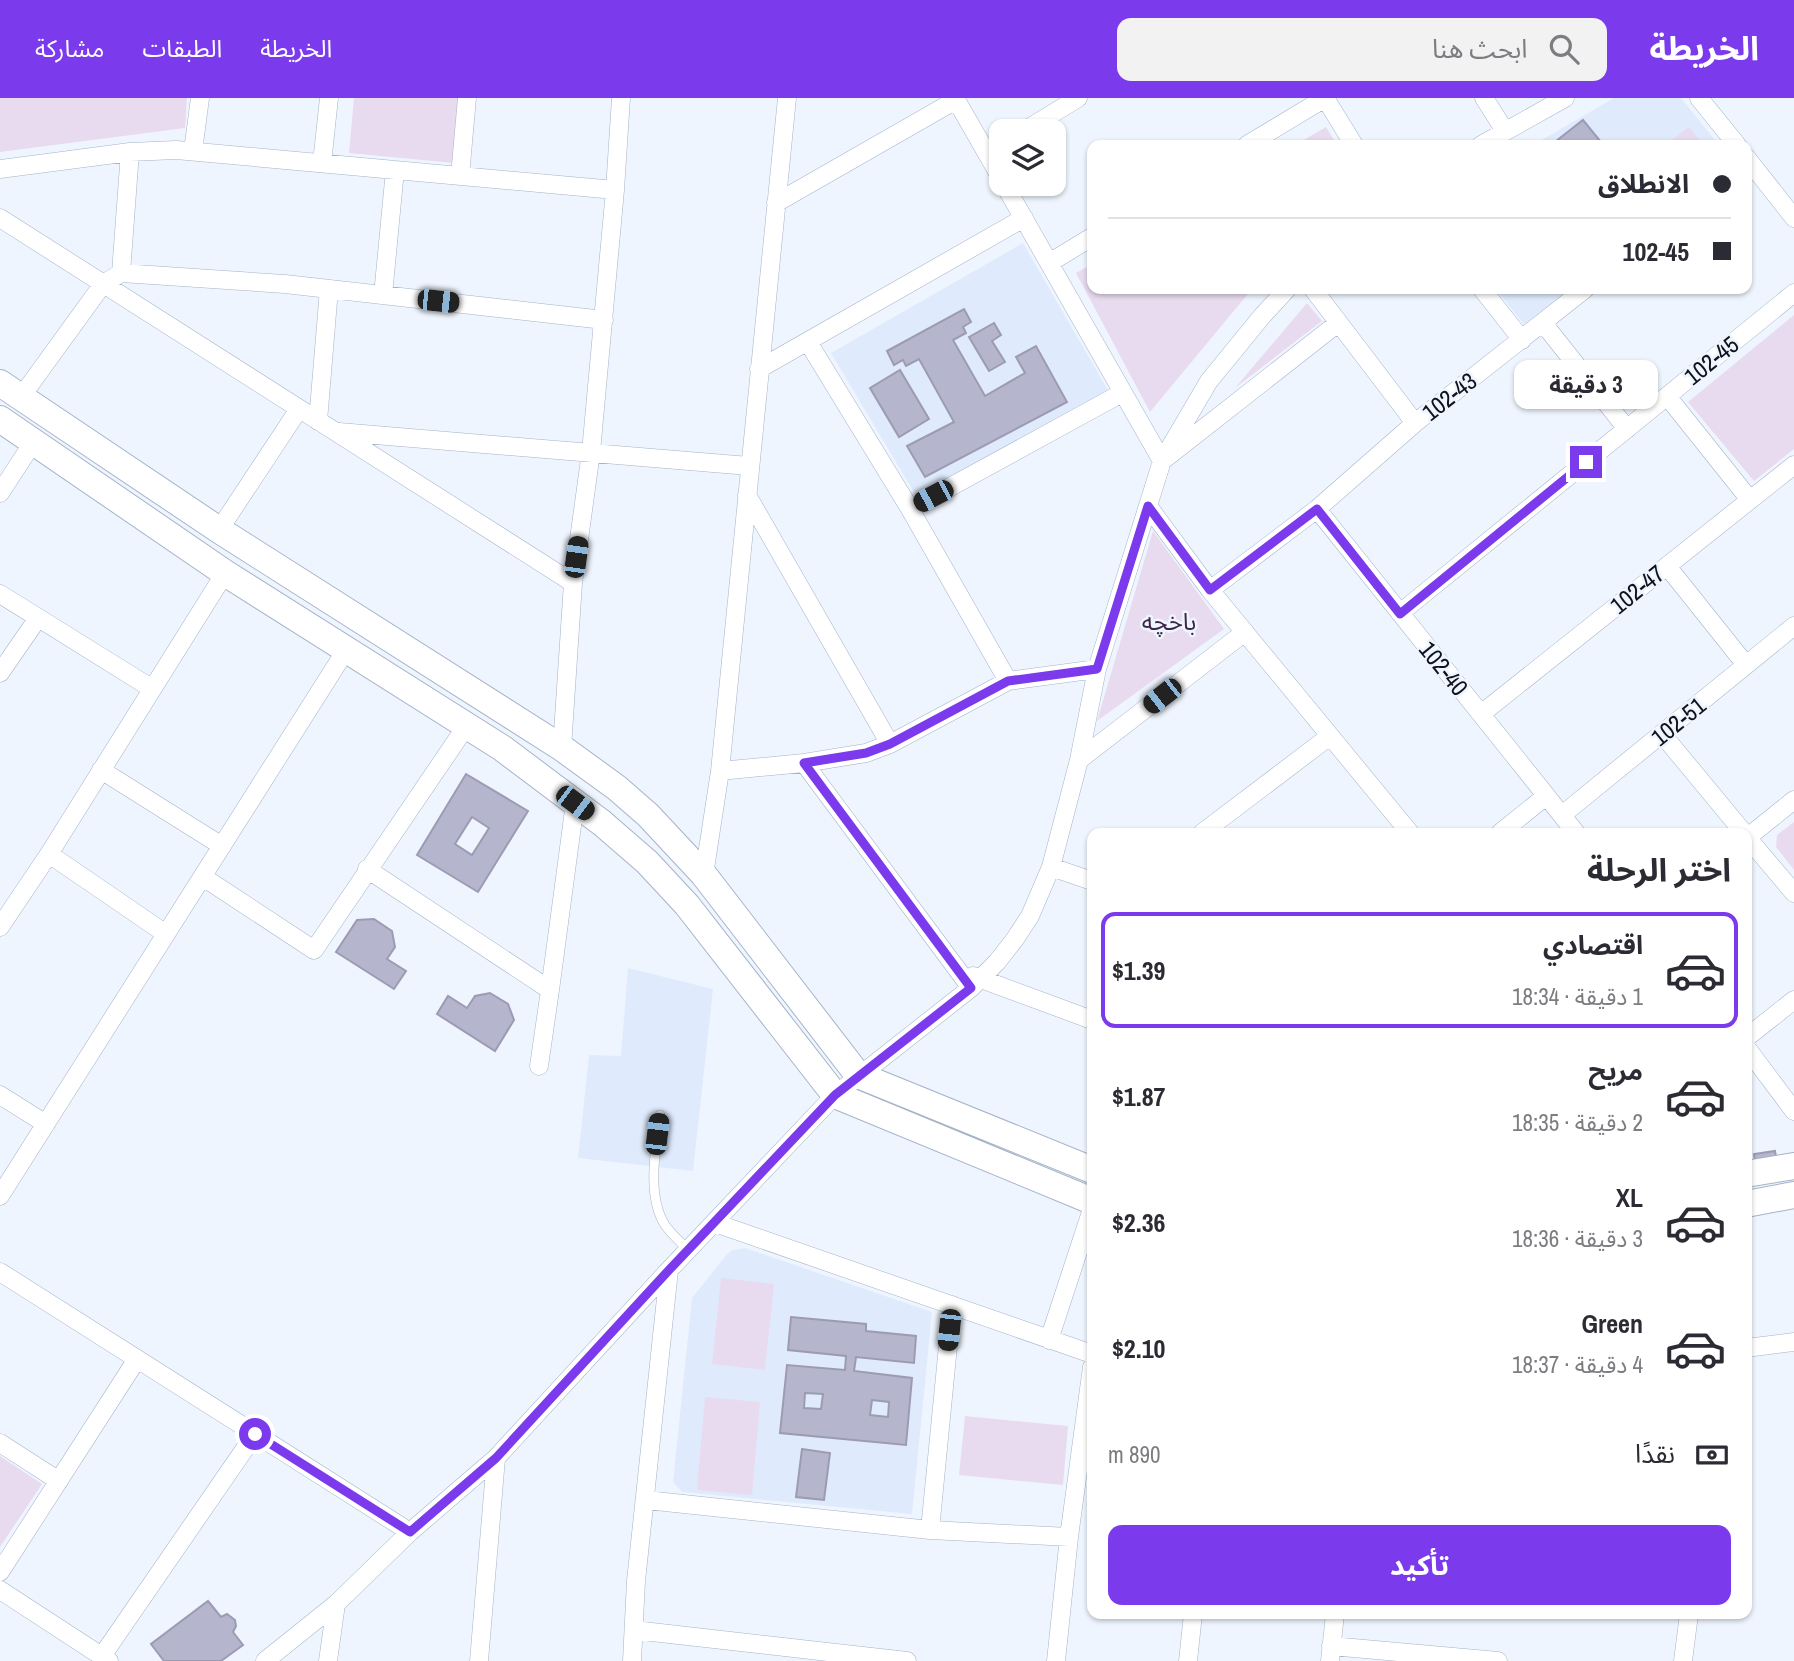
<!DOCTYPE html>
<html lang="ar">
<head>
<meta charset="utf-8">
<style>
  :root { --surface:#fff; --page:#f2f2f3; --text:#2b2b33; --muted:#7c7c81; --line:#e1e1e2; --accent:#7c3aed }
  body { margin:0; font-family:"Archivo Narrow","Noto Sans Arabic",sans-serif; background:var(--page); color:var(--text); direction:rtl; height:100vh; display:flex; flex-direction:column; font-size:26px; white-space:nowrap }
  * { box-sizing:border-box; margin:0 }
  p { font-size:23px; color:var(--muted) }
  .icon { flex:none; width:38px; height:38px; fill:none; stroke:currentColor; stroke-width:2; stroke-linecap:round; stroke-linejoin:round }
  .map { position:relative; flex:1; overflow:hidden; direction:ltr }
  .side { position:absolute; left:1087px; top:730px; width:665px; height:791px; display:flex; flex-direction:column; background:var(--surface); border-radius:14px; box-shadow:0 2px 5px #0004; direction:rtl }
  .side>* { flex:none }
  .top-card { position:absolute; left:1087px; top:42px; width:665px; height:154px; border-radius:14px; box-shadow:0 2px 5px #0004; direction:rtl; display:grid; align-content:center; height:154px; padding:0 21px; background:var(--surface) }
  .fabs { position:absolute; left:989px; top:21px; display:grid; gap:14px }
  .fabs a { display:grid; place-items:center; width:77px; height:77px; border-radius:14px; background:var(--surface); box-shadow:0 2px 5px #0004; font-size:35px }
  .end { position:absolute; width:32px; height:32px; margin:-16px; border:9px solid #7c3aed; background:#fff; box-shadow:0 0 0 4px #fff }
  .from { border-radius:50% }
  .bubble { position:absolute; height:49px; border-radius:14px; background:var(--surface); box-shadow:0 2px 5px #0004; font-size:23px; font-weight:700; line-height:49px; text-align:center; direction:rtl }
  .car { position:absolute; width:21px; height:42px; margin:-21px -10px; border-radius:9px; box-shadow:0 0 5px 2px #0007; background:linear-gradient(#222 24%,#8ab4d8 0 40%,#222 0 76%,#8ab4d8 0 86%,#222 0) }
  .top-card b { display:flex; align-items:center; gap:24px; height:66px; font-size:26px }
  .top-card b+b { border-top:2px solid var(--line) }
  .top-card i { width:18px; height:18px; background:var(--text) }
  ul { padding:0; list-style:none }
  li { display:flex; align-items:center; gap:21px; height:116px; margin:0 14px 10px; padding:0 7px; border:4px solid transparent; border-radius:14px }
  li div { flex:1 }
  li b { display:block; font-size:26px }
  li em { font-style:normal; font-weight:700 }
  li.selected { border-color:var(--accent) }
  li>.icon { width:63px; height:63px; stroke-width:1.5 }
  h2 { padding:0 21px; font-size:32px; line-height:84px }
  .pay { display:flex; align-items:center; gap:18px; height:77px; padding:0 21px; font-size:26px }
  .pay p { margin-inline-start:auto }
  .button { display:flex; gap:14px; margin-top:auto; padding:14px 21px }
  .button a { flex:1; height:80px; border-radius:14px; background:var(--accent); color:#fff; font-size:28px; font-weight:700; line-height:80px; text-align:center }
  header { display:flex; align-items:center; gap:42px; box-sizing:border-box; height:98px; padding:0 35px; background:var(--accent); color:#fff }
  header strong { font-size:33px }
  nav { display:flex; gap:38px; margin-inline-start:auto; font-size:24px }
  .search { width:490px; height:63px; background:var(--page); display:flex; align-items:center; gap:18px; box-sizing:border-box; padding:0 24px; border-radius:14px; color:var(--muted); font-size:26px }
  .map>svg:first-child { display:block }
  .built { fill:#dfebfc }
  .green { fill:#e8dbef }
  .building { fill:#b5b5ce; stroke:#9c9bb3; stroke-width:2; fill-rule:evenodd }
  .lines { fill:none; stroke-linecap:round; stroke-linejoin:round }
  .service-casing { stroke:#a5b3c9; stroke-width:10 }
  .minor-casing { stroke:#a5b3c9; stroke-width:19 }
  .secondary-casing { stroke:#a5b3c9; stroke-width:28 }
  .service { stroke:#fff; stroke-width:9 }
  .minor { stroke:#fff; stroke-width:18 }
  .secondary { stroke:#fff; stroke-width:26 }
  .route { stroke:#7c3aed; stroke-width:9 }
  .labels { text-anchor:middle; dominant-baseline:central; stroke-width:5; stroke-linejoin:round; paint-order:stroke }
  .street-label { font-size:24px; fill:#0e131b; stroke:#eff5fe }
  .park-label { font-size:24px; fill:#3f254b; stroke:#eff5fe }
</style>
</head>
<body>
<header>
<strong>الخريطة</strong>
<div class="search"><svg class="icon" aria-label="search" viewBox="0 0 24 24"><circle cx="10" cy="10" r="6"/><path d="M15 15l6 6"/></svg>ابحث هنا</div>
<nav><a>الخريطة</a><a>الطبقات</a><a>مشاركة</a></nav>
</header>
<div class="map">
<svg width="1794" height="1563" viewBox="0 0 1794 1563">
  <rect width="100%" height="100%" fill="#eff5fe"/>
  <path class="built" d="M1614 0H1681L1719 47H1533Z
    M1023 145 1109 294 918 401 831 255Z
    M1496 191H1574L1526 229Z
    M628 870 713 891 693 1073 578 1060 589 957 621 958Z
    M745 1150 932 1214 912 1416 682 1394 673 1384 692 1200 727 1156 733 1152Z"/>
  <path class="green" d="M0 0H187L185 30 0 54Z
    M354 0H459L454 65 349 55Z
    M1326 29 1337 47H1295Z
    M1689 29 1703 47H1665Z
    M1092 166V191H1252L1150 314 1076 175Z
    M1307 205 1322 223 1235 290Z
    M1794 217V351L1754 383 1688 304Z
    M1153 433 1224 531 1097 623Z
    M1794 724V772L1776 749 1777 737Z
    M721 1180 774 1186 765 1272 712 1266Z
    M705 1299 760 1304 752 1397 697 1392Z
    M965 1318 1068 1328 1063 1387 959 1377Z
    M0 1358 42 1386 0 1449Z"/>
  <path class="building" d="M1583 22 1601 44 1596 47H1551Z
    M964 211 971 224 963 229 966 235 953 242 985 298 1025 275 1016 259 1036 248 1067 304 925 379 907 348 954 324 919 261 906 268 903 262 894 267 887 253Z
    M994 225 1001 237 992 243 1005 264 989 273 969 239Z
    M900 272 929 321 899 339 870 290Z
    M466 676 528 713 478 794 417 757ZM472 719 489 730 472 757 455 746Z
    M374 821 392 833 395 849 387 861 406 873 394 891 336 854 357 822Z
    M490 895 508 906 514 922 495 953 437 916 448 898 467 910 475 898Z
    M1775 1053 1778 1070 1756 1073 1754 1056Z
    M791 1219 866 1226V1233L916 1238 914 1265 856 1259 854 1273 912 1280 906 1347 780 1335 787 1267 845 1272 846 1258 788 1252ZM805 1295 823 1296 821 1311 804 1310ZM872 1302 889 1304 888 1319 870 1317Z
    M802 1351 830 1355 824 1402 796 1399Z
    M208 1503 221 1519 227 1516 235 1522 236 1528 233 1534 243 1547 221 1563H164L151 1546Z"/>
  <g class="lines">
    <defs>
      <path id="service" d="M660 1017C656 1049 646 1097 665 1127 671 1136 681 1144 688 1152"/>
      <path id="minor" d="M955 0 1001 80
        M1325 0 1354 47
        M1484 0 1505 33
        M1699 0 1737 47
        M1024 33 1078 0
        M1247 47 1325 0
        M1481 47 1565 0
        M193 53 200 0
        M1746 59 1794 120
        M322 65 329 0
        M0 71 130 54 176 52 615 92
        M460 78 467 0
        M1004 86 1162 363 1338 225
        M776 105 956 2
        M0 120 573 485
        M1049 165 1092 139
        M121 175 130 54
        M1313 191 1415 325
        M1482 191 1522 242
        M383 197 395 72
        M1543 225 1627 331
        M808 244 910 411 1008 583
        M759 271 1024 120
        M1667 298 1750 402
        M21 299 103 186 121 175 285 186 604 222
        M318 323 329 191
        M339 334 749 368
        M0 395 34 343
        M747 397 890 646
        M1148 408 1210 492 1410 735
        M910 411 1122 295
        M1317 411 1415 325 1585 191
        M219 432 299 311
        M1667 468 1746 567
        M1210 492 1317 411 1576 735
        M0 496 151 590
        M1400 515 1794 195
        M0 575 38 520
        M1481 616 1794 367
        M1662 636 1744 735
        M562 650 573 485 591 354 615 92 621 0
        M1079 662 1245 534
        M804 665 971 890
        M101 672 222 748
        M720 673 804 665 866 655 890 646 1008 583 1097 571
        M1562 717 1794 528
        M1202 735 1330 638
        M1500 735 1546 698
        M1746 738 1794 795
        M1748 739 1794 702
        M49 756 166 836
        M1051 769 1092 783
        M367 771 550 892 575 705
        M704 777 720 673 787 0
        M203 779 314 852 467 627
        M0 829 49 756 225 475
        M973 878 1092 922
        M1746 940 1794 902
        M1746 949 1794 1013
        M539 968 550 892
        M0 997 46 1026
        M0 1098 346 552
        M715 1125 1092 1256
        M0 1174 410 1434
        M1049 1242 1092 1111
        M1746 1250 1794 1244
        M0 1345 59 1383
        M646 1402 930 1432 1069 1439
        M930 1432 952 1207
        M0 1474 137 1261
        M0 1492 109 1563
        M634 1532 907 1563
        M1331 1548 1498 1563
        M102 1558 255 1336
        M265 1563 336 1506 410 1434 496 1360 669 1172 835 997 971 890 997 864 1015 841 1030 818 1051 769 1079 662 1097 571 1162 363 1209 283 1263 217 1287 191
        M328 1563 336 1506
        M479 1563 496 1360
        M632 1563 636 1483 669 1172
        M1056 1563 1069 1439 1092 1269
        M1188 1563 1193 1516
        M1330 1563 1335 1516
        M1683 1563 1689 1516"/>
      <path id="secondary" d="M0 285 219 432 562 650 617 690 648 717 704 777 858 977 1092 1072
        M0 321 225 475 502 650 602 725 647 764 687 807 835 997 1092 1103
        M1746 1076 1794 1068
        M1746 1106 1794 1097"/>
    </defs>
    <use href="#service" class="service-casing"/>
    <use href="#minor" class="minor-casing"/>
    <use href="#secondary" class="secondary-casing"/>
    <use href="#service" class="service"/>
    <use href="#minor" class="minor"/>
    <use href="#secondary" class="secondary"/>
  </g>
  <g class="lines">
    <path class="route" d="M255 1336 410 1434 496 1360 669 1172 835 997 971 890 804 665 866 655 890 646 1008 583 1097 571 1148 408 1210 492 1317 411 1400 516 1586 364"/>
  </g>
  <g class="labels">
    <g class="street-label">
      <text transform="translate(1711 262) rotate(-39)">102-45</text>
      <text transform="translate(1449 298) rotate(-38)">102-43</text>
      <text transform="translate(1637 491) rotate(-39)">102-47</text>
      <text transform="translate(1444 570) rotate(51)">102-40</text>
      <text transform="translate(1678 623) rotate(-39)">102-51</text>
    </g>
    <g class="park-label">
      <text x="1169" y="523">باخچە</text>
    </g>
  </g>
</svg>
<div class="fabs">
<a><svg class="icon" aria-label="layers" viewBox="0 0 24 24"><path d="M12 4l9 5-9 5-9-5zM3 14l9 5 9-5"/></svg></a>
</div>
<i class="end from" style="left:255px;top:1336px"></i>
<i class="end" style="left:1586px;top:364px"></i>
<div class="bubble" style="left:1514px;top:262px;width:144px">3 دقيقة</div>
<i class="car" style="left:438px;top:203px;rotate:96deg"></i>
<i class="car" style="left:933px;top:398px;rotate:242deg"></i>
<i class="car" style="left:576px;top:459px;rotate:8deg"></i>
<i class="car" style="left:1162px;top:598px;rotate:232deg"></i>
<i class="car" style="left:575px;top:705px;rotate:127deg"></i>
<i class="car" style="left:657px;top:1036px;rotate:7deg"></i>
<i class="car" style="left:949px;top:1232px;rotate:186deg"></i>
<div class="top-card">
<b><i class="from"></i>الانطلاق</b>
<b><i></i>102-45</b>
</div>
<section class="side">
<h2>اختر الرحلة</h2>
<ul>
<li class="selected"><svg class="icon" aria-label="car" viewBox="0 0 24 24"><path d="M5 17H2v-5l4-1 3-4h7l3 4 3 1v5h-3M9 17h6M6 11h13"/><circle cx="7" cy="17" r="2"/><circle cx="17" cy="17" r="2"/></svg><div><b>اقتصادي</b><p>1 دقيقة · 18:34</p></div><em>$1.39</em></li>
<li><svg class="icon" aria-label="car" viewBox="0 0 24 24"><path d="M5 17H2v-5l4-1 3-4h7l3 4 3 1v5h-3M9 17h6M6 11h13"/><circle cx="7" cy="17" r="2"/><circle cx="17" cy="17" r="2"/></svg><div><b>مريح</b><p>2 دقيقة · 18:35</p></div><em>$1.87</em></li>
<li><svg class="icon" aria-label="car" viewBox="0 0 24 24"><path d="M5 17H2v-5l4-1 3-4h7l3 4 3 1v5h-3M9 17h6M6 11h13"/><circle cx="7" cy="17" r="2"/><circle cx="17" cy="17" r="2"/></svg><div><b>XL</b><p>3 دقيقة · 18:36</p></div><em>$2.36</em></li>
<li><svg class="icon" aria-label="car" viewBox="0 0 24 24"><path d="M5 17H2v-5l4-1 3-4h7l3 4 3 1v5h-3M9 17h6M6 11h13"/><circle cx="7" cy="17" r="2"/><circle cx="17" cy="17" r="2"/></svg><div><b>Green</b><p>4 دقيقة · 18:37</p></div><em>$2.10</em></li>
</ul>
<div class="pay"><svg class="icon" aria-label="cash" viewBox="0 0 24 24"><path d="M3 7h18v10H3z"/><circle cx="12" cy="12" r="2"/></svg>نقدًا<p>890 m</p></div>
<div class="button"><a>تأكيد</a></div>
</section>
</div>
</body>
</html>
